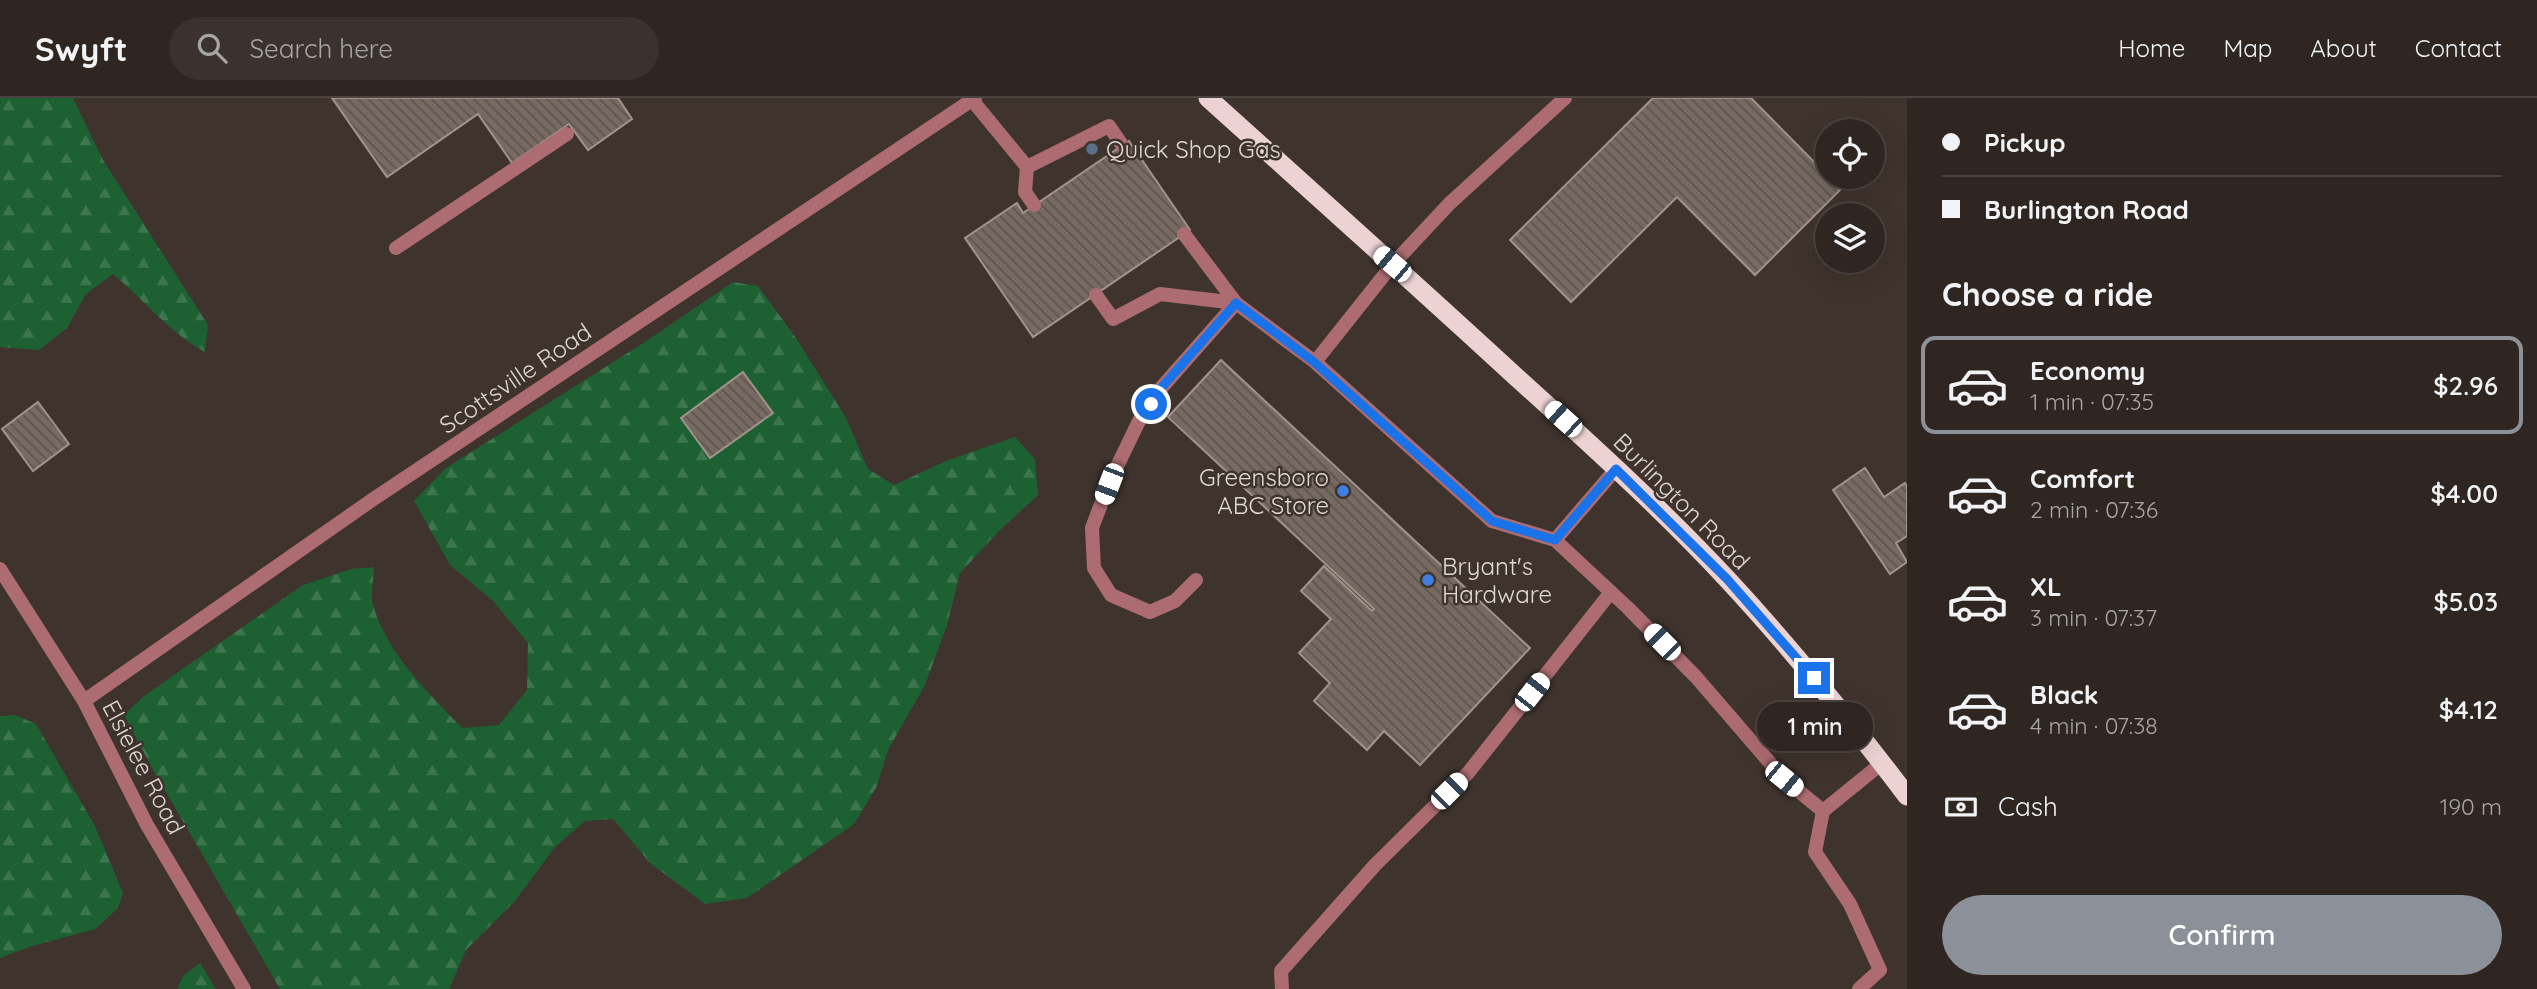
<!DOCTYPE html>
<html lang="en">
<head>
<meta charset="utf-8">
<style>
  :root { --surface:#2f2622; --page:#3b322f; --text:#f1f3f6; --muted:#a7a5a5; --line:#4a4340; --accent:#8c9099 }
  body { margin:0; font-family:Quicksand,sans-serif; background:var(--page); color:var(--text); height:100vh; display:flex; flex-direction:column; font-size:26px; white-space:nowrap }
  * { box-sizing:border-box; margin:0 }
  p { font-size:23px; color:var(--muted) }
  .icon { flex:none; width:38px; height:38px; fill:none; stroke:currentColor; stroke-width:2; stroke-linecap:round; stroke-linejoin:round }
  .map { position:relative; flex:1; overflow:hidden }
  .side { display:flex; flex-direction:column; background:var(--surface); width:630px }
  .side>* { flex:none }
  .hud { display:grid; align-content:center; height:154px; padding:0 35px; background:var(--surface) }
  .fabs { position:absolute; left:1815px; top:21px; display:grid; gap:14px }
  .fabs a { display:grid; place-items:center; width:70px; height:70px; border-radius:50%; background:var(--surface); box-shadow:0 7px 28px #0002,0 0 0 2px var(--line); font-size:35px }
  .end { position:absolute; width:32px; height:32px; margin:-16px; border:9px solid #1a73e8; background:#fff; box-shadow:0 0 0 4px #fff }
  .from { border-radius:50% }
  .bubble { position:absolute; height:49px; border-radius:24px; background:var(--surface); box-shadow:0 7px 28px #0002,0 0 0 2px var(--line); font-size:23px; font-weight:600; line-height:49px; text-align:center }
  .car { position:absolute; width:21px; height:42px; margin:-21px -10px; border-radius:9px; box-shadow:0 0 5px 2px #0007; background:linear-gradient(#fff 24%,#345 0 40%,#fff 0 76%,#345 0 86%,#fff 0) }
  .hud b { display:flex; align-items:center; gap:24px; height:66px; font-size:26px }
  .hud b+b { border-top:2px solid var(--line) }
  .hud i { width:18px; height:18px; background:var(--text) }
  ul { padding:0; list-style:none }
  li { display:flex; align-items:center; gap:21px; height:98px; margin:0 14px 10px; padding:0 21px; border:4px solid transparent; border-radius:14px }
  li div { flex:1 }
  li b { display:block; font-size:26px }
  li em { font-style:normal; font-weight:600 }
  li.current { border-color:var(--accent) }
  li>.icon { width:63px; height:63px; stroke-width:1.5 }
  h2 { padding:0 35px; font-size:32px; line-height:84px }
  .pay { display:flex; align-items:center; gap:18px; height:77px; padding:0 35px; font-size:26px }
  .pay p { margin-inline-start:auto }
  .primary-button { display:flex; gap:14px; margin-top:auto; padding:14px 35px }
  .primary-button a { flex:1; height:80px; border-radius:42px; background:var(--accent); color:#fff; font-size:28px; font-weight:600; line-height:80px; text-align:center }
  header { display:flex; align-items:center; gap:42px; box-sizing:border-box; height:98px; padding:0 35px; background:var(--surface); border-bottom:2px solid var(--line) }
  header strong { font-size:33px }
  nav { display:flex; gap:38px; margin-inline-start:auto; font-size:24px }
  .search { width:490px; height:63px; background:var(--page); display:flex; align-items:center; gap:18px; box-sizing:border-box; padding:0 24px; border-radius:38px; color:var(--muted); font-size:26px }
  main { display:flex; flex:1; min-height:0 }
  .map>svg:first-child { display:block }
  .forest { fill:url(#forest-firs) }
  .building { fill:url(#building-back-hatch); stroke:#a1938c; stroke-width:2 }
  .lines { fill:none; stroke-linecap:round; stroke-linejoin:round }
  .service { stroke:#ac6c71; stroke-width:14 }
  .minor { stroke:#ac6c71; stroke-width:14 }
  .trunk { stroke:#ecd2d3; stroke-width:19 }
  .route { stroke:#1a73e8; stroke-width:9 }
  .service-dot { fill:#5c6f8a; stroke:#3f332d; stroke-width:2.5 }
  .shop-dot { fill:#3f7fe0; stroke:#3f332d; stroke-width:2.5 }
  .labels { text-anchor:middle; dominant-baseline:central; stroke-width:5; stroke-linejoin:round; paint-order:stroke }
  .poi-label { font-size:24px; fill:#dfd8d3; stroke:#3f332d; text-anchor:start }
  .street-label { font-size:24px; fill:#dfd8d3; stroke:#3f332d }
</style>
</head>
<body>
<header>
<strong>Swyft</strong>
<div class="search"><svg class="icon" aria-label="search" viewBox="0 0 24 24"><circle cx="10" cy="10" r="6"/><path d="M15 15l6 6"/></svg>Search here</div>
<nav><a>Home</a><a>Map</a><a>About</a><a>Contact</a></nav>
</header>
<main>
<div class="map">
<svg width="1907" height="891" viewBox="0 0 1907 891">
  <defs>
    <pattern id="forest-firs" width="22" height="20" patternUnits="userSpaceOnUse" patternTransform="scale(1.75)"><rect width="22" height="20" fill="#1d6031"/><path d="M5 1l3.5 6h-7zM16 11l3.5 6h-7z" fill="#3d764e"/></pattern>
    <pattern id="building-back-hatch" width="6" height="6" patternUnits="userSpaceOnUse" patternTransform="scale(1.75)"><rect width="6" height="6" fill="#766a62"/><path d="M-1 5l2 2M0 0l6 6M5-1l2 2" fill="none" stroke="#5c5650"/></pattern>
  </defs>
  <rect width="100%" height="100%" fill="#3f332d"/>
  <path class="forest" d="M0 0H73L103 62 208 227 205 254C170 235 144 202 113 176L86 196 67 230 39 252 0 249Z
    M733 184 758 188 796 240 846 320 868 371 894 387 946 363 1015 339 1035 361 1038 397 999 433 960 475 947 527 925 587 888 652 877 688 854 726 747 800 705 806 651 766 613 721 585 723 555 749 515 803 466 852 449 891H280L151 668 124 617 144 598 303 487 351 471 374 469C374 481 370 496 373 507 387 556 428 594 462 630L499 627 527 592 528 545 493 503 450 467 414 403 446 370 648 242Z
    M15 617 36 626 95 728 123 795 118 810 95 831 29 849 0 860V618Z
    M200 865 216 891H177L183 878Z"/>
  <path class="building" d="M332 0H618L632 21 588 52 569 26 512 65 478 16 387 79Z
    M1653 0H1751L1841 91 1755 177 1677 99 1571 204 1510 142Z
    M1129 43 1190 132 1033 239 965 140 1017 105 1023 115Z
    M1221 262 1530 550 1420 667 1384 633 1367 652 1314 603 1330 585 1299 555 1331 521 1301 493 1324 468 1372 513 1374 511 1168 319Z
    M743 274 773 315 710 360 681 320Z
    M38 304 69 346 33 373 2 331Z
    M1865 370 1884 399 1905 385 1907 388V438L1896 445 1907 464 1890 476 1833 392Z"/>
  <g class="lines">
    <path class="service" d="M972 2 1027 69 1109 28 1122 47
      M1027 69 1025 94 1034 107
      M1184 136 1236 205 1315 264
      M396 150 567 36
      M1393 166 1315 264 1492 423 1555 442
      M1096 197 1113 221 1160 196 1236 205
      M1616 371 1555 442 1628 510 1696 579 1784 681 1823 713 1882 665
      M1196 482 1175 503 1150 514 1111 497 1094 470 1092 430 1109 385 1139 323 1162 289 1236 205
      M1823 713 1815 754 1850 806 1880 872 1859 891
      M1282 891 1281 873 1375 767 1468 675 1611 494"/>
    <path class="minor" d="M1393 166 1449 106 1565 0
      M0 471 84 603 147 727 244 891
      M84 603 372 402 975 0"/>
    <path class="trunk" d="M1208 0C1310 92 1413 184 1514 277 1587 343 1661 410 1728 482 1792 551 1851 624 1907 698"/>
  </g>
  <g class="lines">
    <path class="route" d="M1151 306 1162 289 1236 205 1314 264 1492 423 1555 442 1616 371 1727 481 1814 580"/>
  </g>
  <circle class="service-dot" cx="1092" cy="51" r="7"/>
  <g class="shop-dot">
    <circle cx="1343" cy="393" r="7"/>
    <circle cx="1428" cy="482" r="7"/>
  </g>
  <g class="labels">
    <g class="poi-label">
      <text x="1106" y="51">Quick Shop Gas</text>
      <text x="1329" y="379" text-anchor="end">Greensboro<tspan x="1329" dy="28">ABC Store</tspan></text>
      <text x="1442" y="468">Bryant's<tspan x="1442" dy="28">Hardware</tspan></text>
    </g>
    <g class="street-label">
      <text transform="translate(515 280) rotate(-34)">Scottsville Road</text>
      <text transform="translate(1682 403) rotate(45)">Burlington Road</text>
      <text transform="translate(144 669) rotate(62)">Elsielee Road</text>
    </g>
  </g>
</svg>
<div class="fabs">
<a><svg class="icon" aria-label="locate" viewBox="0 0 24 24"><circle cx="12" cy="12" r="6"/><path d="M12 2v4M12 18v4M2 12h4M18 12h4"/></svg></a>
<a><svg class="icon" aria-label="layers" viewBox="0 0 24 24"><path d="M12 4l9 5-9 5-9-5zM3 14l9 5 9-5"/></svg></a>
</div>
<i class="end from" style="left:1151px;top:306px"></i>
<i class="end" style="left:1814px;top:580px"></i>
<div class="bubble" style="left:1757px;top:604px;width:116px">1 min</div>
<i class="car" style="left:1392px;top:166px;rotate:310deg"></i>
<i class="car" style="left:1563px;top:321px;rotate:312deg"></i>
<i class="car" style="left:1109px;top:386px;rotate:201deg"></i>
<i class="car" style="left:1662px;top:544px;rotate:315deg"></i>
<i class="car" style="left:1532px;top:594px;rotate:38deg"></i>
<i class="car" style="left:1784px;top:681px;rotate:129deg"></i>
<i class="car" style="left:1449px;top:693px;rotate:45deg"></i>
</div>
<section class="side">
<div class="hud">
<b><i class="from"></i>Pickup</b>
<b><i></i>Burlington Road</b>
</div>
<h2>Choose a ride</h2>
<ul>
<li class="current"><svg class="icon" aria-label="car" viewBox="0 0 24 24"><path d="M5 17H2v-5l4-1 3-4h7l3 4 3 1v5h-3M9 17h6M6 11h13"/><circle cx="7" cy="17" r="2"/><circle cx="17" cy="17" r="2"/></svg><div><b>Economy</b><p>1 min · 07:35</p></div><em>$2.96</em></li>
<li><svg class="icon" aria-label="car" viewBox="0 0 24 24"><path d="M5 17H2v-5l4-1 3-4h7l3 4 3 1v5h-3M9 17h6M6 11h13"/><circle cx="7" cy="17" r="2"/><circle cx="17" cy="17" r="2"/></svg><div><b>Comfort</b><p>2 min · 07:36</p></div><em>$4.00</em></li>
<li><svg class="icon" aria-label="car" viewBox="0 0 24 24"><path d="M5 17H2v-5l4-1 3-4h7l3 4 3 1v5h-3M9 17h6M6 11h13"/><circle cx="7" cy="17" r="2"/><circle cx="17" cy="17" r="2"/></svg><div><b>XL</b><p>3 min · 07:37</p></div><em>$5.03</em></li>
<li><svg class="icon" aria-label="car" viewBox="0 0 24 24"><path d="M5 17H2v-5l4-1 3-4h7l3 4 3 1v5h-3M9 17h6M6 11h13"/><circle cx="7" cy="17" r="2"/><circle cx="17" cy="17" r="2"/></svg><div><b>Black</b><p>4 min · 07:38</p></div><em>$4.12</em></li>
</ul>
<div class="pay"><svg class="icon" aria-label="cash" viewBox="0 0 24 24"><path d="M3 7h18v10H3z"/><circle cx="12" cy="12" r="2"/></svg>Cash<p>190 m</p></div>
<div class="primary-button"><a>Confirm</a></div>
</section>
</main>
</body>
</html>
